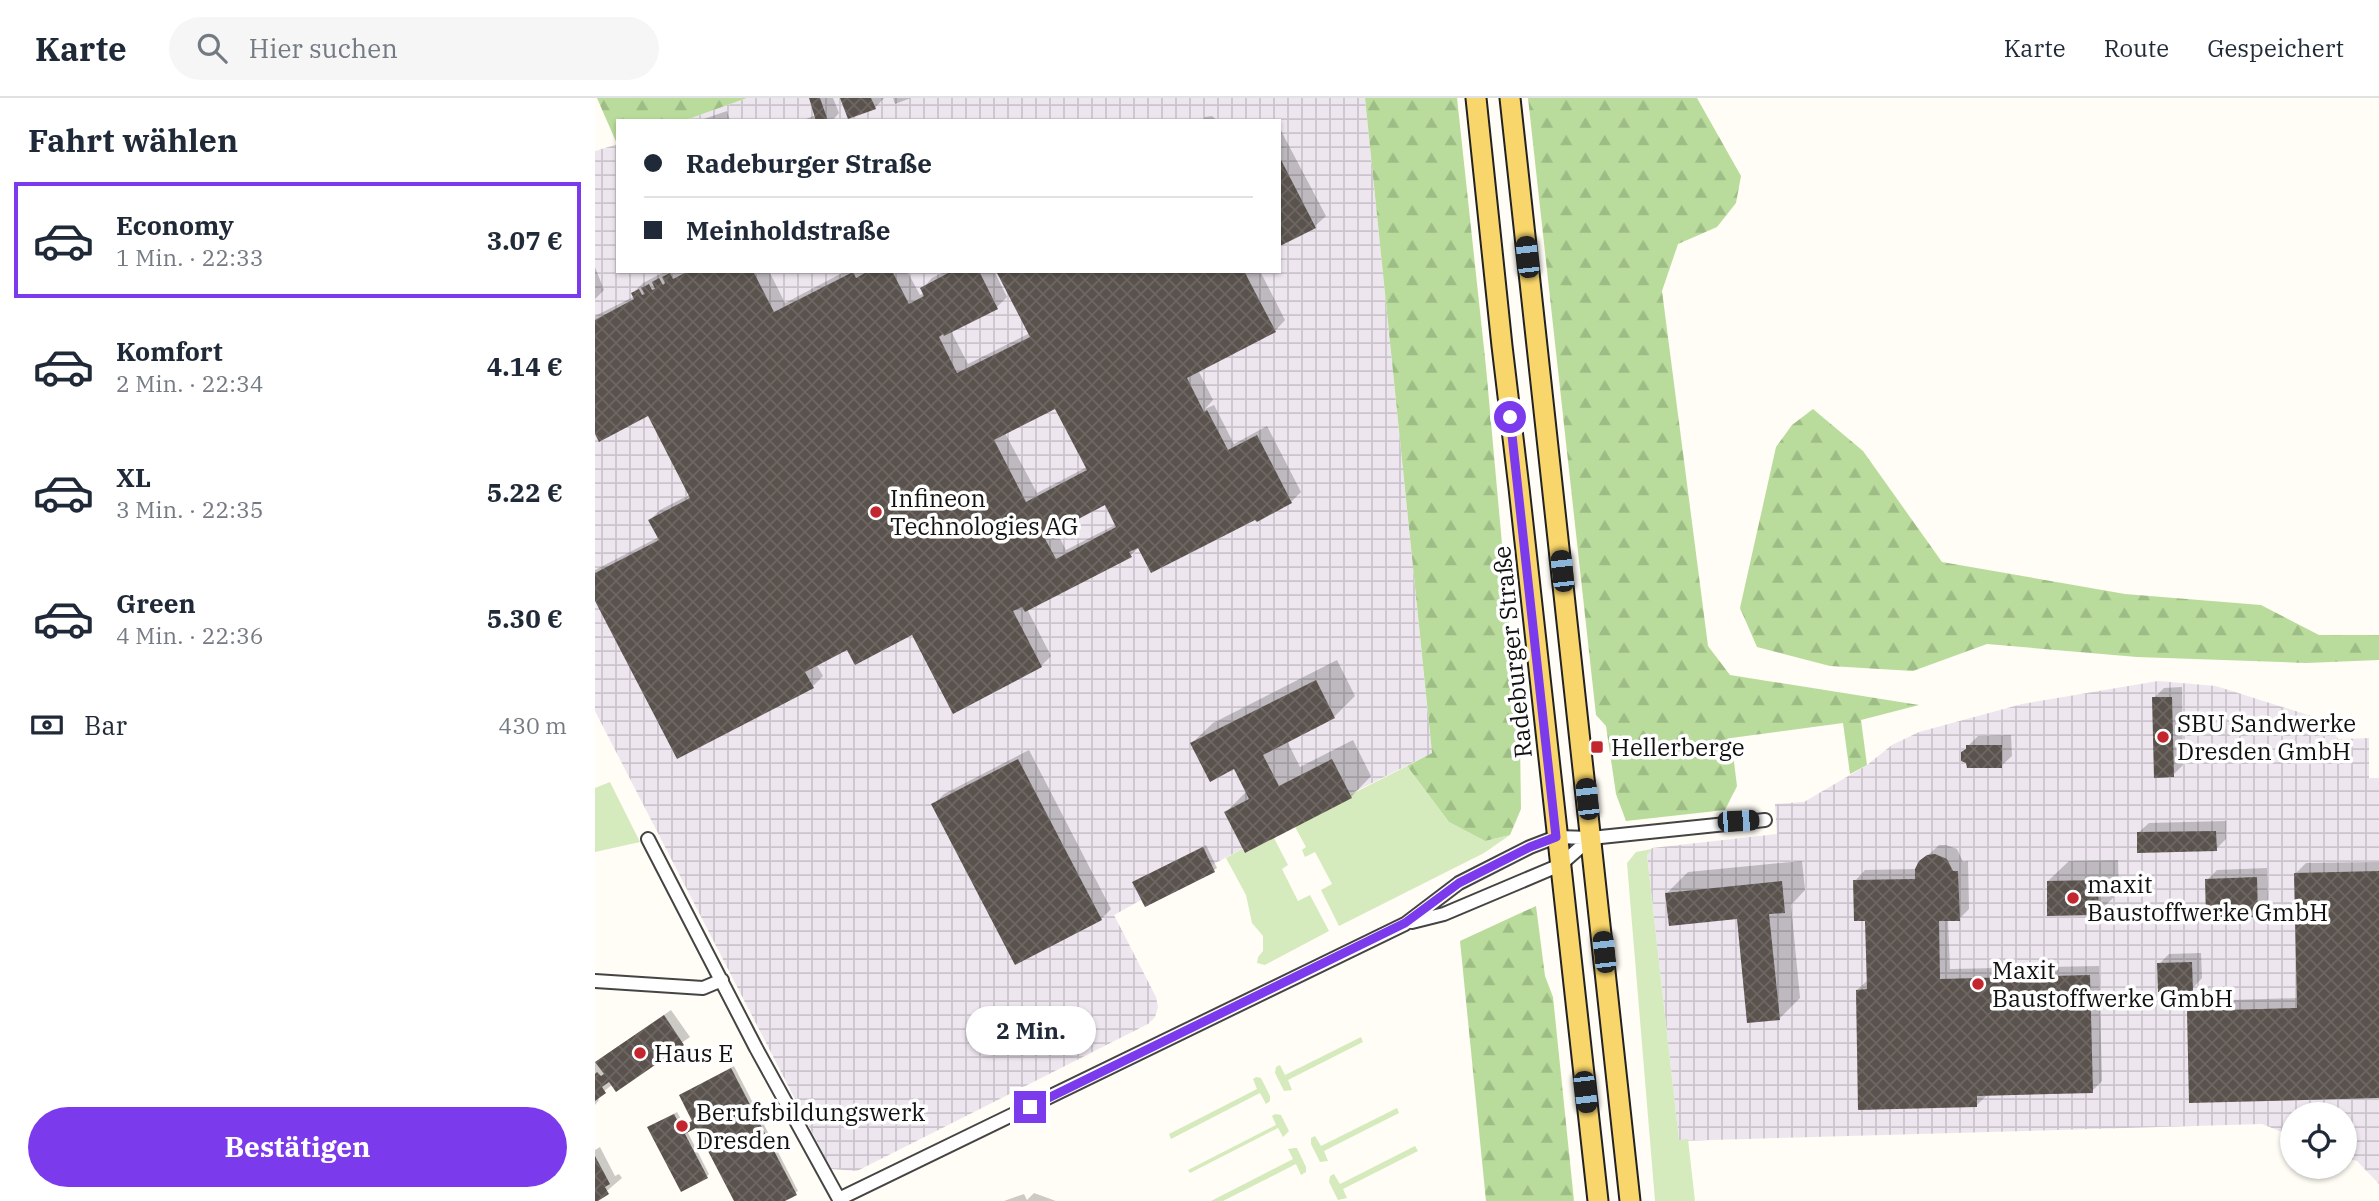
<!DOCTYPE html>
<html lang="de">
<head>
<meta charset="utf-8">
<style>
  :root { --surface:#fff; --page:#f6f6f7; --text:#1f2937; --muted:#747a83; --line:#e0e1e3; --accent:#7c3aed }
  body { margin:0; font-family:"IBM Plex Serif",serif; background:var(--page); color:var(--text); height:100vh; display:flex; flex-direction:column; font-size:26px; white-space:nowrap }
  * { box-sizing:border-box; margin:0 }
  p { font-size:23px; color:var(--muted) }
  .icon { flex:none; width:38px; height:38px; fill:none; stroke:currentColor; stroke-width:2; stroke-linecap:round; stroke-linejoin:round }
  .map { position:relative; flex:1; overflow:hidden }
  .side { display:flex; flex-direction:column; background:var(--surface); width:595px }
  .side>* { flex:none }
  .banner { position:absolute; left:21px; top:21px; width:665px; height:154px; border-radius:0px; box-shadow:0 2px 5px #0004; display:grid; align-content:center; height:154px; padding:0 28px; background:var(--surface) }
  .tools { position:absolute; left:1685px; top:1004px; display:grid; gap:14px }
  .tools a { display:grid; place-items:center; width:77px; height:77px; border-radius:50%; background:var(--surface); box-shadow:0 2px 5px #0004; font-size:35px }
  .end { position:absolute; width:32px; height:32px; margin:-16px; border:9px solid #7c3aed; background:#fff; box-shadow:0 0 0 4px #fff }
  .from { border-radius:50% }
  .bubble { position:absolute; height:49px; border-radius:24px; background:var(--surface); box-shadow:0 2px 5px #0004; font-size:23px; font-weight:700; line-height:49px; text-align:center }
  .car { position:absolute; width:21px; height:42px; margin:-21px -10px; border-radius:9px; box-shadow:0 0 5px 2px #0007; background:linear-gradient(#222 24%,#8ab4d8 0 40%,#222 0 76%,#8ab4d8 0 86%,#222 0) }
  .banner b { display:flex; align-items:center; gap:24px; height:66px; font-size:26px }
  .banner b+b { border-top:2px solid var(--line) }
  .banner i { width:18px; height:18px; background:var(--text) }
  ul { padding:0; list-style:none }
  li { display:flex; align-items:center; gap:21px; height:116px; margin:0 14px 10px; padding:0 14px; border:4px solid transparent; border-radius:0px }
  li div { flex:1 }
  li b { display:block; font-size:26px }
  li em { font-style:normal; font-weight:700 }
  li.current { border-color:var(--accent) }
  li>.icon { width:63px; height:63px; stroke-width:1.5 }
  h2 { padding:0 28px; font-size:32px; line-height:84px }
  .pay { display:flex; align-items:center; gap:18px; height:77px; padding:0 28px; font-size:26px }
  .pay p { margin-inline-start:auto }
  .action { display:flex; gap:14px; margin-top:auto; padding:14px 28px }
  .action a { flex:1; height:80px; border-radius:42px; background:var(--accent); color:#fff; font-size:28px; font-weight:700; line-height:80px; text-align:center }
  header { display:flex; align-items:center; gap:42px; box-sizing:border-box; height:98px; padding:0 35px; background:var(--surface); border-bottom:2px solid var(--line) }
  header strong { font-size:33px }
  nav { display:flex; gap:38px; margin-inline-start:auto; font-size:24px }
  .search { width:490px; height:63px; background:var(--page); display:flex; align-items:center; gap:18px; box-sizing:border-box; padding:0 24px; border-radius:38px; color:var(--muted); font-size:26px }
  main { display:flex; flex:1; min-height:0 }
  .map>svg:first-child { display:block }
  .industrial { fill:url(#industrial-grid) }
  .grass { fill:#d5ebbd }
  .forest { fill:url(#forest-firs) }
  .shadow { fill:#0003; fill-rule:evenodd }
  .building { fill:url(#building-cross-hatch); fill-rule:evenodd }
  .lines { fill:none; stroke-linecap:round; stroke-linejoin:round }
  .minor-casing { stroke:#444; stroke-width:16 }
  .primary-casing { stroke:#222; stroke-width:23 }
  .minor { stroke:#fff; stroke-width:12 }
  .primary { stroke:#f9d66b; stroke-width:19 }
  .route { stroke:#7c3aed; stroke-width:9 }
  .poi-dot { fill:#c4262e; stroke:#fff; stroke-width:2.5 }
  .labels { text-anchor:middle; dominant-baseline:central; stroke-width:7; stroke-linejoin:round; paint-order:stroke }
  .poi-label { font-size:24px; fill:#111; stroke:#fff; text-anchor:start }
  .street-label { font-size:24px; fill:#111; stroke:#fff }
</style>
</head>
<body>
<header>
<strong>Karte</strong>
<div class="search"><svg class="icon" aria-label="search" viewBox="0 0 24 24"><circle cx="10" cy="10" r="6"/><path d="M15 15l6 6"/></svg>Hier suchen</div>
<nav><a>Karte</a><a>Route</a><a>Gespeichert</a></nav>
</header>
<main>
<section class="side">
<h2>Fahrt wählen</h2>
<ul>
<li class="current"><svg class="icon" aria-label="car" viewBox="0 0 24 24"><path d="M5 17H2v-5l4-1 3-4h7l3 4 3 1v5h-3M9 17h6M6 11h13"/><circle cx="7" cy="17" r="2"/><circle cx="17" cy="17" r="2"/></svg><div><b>Economy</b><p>1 Min. · 22:33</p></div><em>3.07 €</em></li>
<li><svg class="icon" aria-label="car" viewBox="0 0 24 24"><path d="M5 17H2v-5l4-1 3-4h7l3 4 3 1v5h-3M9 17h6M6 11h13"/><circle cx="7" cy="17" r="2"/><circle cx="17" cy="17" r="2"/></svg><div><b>Komfort</b><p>2 Min. · 22:34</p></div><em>4.14 €</em></li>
<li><svg class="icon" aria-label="car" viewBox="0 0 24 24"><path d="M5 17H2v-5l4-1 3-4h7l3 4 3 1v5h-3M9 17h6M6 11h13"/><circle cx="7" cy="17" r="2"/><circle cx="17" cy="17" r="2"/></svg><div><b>XL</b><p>3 Min. · 22:35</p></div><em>5.22 €</em></li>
<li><svg class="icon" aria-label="car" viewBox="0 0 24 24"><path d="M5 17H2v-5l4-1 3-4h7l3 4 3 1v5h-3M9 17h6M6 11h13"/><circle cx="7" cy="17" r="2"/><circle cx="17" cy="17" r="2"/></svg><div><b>Green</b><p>4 Min. · 22:36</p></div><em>5.30 €</em></li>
</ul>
<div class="pay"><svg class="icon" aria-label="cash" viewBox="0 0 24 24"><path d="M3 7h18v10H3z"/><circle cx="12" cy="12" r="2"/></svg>Bar<p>430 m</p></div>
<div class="action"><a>Bestätigen</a></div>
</section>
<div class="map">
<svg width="1784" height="1103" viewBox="0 0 1784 1103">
  <defs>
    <pattern id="industrial-grid" width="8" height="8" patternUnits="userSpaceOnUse" patternTransform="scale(1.75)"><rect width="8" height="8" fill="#eee6ef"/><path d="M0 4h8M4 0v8" fill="none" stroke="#cbc4cc"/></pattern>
    <pattern id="forest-firs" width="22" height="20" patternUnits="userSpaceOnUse" patternTransform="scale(1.75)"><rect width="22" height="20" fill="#b9dc9c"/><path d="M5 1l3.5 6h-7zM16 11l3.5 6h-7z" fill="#9ebc85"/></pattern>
    <pattern id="building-cross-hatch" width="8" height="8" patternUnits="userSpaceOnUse" patternTransform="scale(1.75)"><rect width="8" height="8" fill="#5a524d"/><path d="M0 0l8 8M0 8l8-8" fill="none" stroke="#6d6662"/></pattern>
  </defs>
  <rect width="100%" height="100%" fill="#fffdf5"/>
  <path class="industrial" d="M152 0H770L837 655 755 696 650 755 647 751 617 767 620 774 550 809 546 802 519 817 561 899 563 909 560 919 553 926 262 1073 236 1071 0 613V53L23 46V173H684V23H88Z
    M1563 583 1621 588 1732 623 1743 641 1774 640V680H1784V1086L1762 1063 1750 1059V1017H1698L1697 1038 1667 1026 1084 1043 1052 757 1057 750 1182 736 1180 706 1209 704 1272 667 1297 647 1324 634 1427 606Z"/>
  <path class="grass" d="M812 668 854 724 890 743 915 737 889 755 744 828 726 792 737 786 720 754 710 759 707 752 711 749 700 729 755 697Z
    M15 684 45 744 0 754V690Z
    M679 740 693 767 687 771 703 803 715 797 734 833 670 867 662 865 663 859 668 853V838L657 825 651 797 631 760 647 751 650 755Z
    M1057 751 1052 757 1084 1042 1093 1041 1100 1103H1060L1032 765 1041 754Z
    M766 939 768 944 693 982 697 992 689 993 680 975 681 969 685 967 690 977Z
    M661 979 666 980 675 998V1003L671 1006 665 995 576 1041 574 1036 662 991 658 981Z
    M802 1010 804 1015 729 1053 733 1063 725 1064 716 1046V1040L720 1038 726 1048Z
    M680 1016 686 1017 694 1033 688 1039 683 1030 595 1075 593 1072 681 1027 677 1018Z
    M820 1048 823 1053 748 1091 752 1100 743 1102 734 1084 735 1078 739 1076 745 1086Z
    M700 1050H702L711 1069V1074L706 1077 701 1066 628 1103H616L698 1061 693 1051Z"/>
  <path class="forest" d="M2 0H152L88 23H23L22 46Z
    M770 0H862L891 269 925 645 926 711 915 737 890 743 854 724 812 668 837 655Z
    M933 0H1102L1146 78 1141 105 1122 129 1083 146 1067 193 1113 548 1135 577 1324 607 1266 622 1272 667 1255 676 1248 625 1136 640 1142 688 1130 712 1031 723 1021 696 1011 628 1001 617Z
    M1218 311 1268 353 1347 464 1530 496 1666 507 1724 537H1784V562L1711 565 1542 559 1392 546 1318 573 1235 568 1162 549 1145 510 1181 349 1197 327Z
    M941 808 950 878 958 899 979 1103H891L865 843Z"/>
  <path class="shadow" d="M216 0H238L244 15 237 23H206L221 17Z
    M247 0H289L280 10Z
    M298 0H316L300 6Z
    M132 13 135 23H103Z
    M617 18 623 23H606L610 19Z
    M684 29 731 118 720 128 686 146Z
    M0 169 9 192 0 201Z
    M71 173H174L190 205 251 173H312L325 197 329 195 327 191 337 180 351 173H399L412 199 402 209 356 233 373 266 435 235 403 173H665L690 222 680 233 603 272 618 302 610 311 619 307 639 346 672 328 706 394 696 404 661 419 544 449 536 457 432 511 456 558 446 568 318 535 253 550 221 566 228 578 217 589 0 499V472L64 439 55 422 65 412 96 396 54 316 0 332V218L40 198 38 195 48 185ZM461 309 492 369 442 395 410 335ZM511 405 522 426 471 452 460 431Z
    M742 562 760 598 739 619 692 643 705 669 758 642 776 678 756 699 631 714 652 693 640 669 597 645 618 625Z
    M1587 589 1588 667 1578 677 1559 600 1569 590Z
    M1416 637 1417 658 1406 668 1373 648 1383 638Z
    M434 652 516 811 506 821 339 706 349 696Z
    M1631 723V741L1621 751 1543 735 1554 725Z
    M611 747 622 770 619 772 550 807 542 782Z
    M1344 747H1351L1362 751 1368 764 1373 763 1374 811 1364 821H1353L1355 871 1504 868 1507 983 1497 993 1392 997 1381 1008 1262 892 1273 882 1272 821 1260 783 1270 772 1321 771 1326 764Z
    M1523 762 1524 794 1503 815 1453 783 1474 763Z
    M1207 763 1210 792 1196 807 1205 900 1185 920 1143 819 1072 795 1093 774Z
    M1784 764V998L1594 913 1604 903 1704 900 1700 776 1711 765Z
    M1672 770 1673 806 1663 817 1612 782 1622 772Z
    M1606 855 1607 880 1597 891 1564 866 1574 856Z
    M76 912 95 939 21 991 18 986 2 999 4 1002 0 1007V963L1 965 9 958Z
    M139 968 203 1093 186 1103H141L102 1028 92 1033 114 1076 111 1079 57 1027 82 1014 89 1027 99 1022 86 997Z
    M5 1049 20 1078 24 1076 27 1080 0 1103V1052Z
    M439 1095 461 1103H409L429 1096 432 1102Z"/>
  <path class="building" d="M214 0H225L233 23H221Z
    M245 0H276L281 11 253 21Z
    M684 58 721 130 685 148 684 146Z
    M94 173H158L179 214 258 174 261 180 270 175 269 173H297L314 206 329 198 325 190 357 173H384L403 211 349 238 348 236 344 239 362 275 435 239 401 173H649L681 234 592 280 609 314 612 312 633 352 662 337 697 405 662 424 660 422 556 475 543 450 534 454 537 459 430 514 427 509 418 513 447 569 358 616 317 537 260 567 252 552 210 574 219 590 82 661 0 503V475L64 442 53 422 95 400 53 318 4 344 0 336V222L39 201 36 195 44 191 47 197 50 196 46 190 54 186 57 192 60 191 57 184 64 180 68 187 70 185 67 179 75 175 78 181ZM460 311 492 372 431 404 399 342ZM510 407 521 429 461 461 449 439Z
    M721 582 740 620 668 657 684 688 737 661 757 700 650 755 629 714 654 701 639 671 615 684 595 645Z
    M1557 599H1577L1579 679 1559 680Z
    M1371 647H1407V670H1372L1371 665 1366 663V654L1371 651Z
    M423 661 507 822 420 867 336 706Z
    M1621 733 1622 753 1542 755V734Z
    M608 749 620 774 550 809 537 784Z
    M1340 756 1352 761 1358 773H1363L1365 823H1344L1345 881 1495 877 1498 995 1382 998V1009L1263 1012 1261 892 1272 891 1270 823H1259L1258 782 1320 781V771L1324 763 1332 757Z
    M1784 773V1000L1594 1005 1592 913 1702 910 1699 775Z
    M1662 779 1663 819 1611 820 1610 781Z
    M1503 782 1504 817 1452 818V783Z
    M1187 783 1190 815 1174 816 1185 922 1152 925 1142 821 1074 828 1070 795Z
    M1597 864 1598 893 1563 894 1562 865Z
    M69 917 89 947 21 994 14 984 7 989 11 995 0 1003V976L2 974 6 978 9 976 0 964Z
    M136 970 202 1097 190 1103H139L101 1030 90 1036 113 1080 86 1094 52 1029 79 1016 86 1029 97 1023 84 997Z
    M0 1058 15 1086 10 1089 14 1096 3 1103H0Z"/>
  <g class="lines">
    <defs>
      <path id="minor" d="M53 741 161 950 245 1103
        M817 824 849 816 965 767 996 740
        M0 883 108 890 127 882
        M244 1101 810 826 864 785 935 749 961 739 996 740 1170 722"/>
      <path id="primary" d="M881 0 907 248 924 390 1003 1103
        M915 0 1035 1103"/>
    </defs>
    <use href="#minor" class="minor-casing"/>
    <use href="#primary" class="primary-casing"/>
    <use href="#minor" class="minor"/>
    <use href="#primary" class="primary"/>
  </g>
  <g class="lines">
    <path class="route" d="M435 1009 810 825 864 785 935 749 961 739 915 319"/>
  </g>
  <g class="poi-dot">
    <circle cx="281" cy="414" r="7"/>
    <circle cx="1568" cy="639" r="7"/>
    <rect x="995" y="642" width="14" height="14" rx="3.5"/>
    <circle cx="1478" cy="800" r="7"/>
    <circle cx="1383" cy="886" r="7"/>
    <circle cx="45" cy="955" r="7"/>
    <circle cx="87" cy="1028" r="7"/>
  </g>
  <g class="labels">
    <g class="poi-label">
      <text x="295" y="400">Infineon<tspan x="295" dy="28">Technologies AG</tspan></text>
      <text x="1582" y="625">SBU Sandwerke<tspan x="1582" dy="28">Dresden GmbH</tspan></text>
      <text x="1016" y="649">Hellerberge</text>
      <text x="1492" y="786">maxit<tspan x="1492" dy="28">Baustoffwerke GmbH</tspan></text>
      <text x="1397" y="872">Maxit<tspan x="1397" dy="28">Baustoffwerke GmbH</tspan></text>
      <text x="59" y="955">Haus E</text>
      <text x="101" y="1014">Berufsbildungswerk<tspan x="101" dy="28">Dresden</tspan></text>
    </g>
    <g class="street-label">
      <text transform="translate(917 554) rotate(-96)">Radeburger Straße</text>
    </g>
  </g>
</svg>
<div class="tools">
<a><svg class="icon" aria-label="locate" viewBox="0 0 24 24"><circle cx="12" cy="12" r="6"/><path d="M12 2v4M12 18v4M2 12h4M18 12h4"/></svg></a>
</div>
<i class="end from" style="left:915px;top:319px"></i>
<i class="end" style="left:435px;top:1009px"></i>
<div class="bubble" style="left:371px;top:908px;width:130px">2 Min.</div>
<i class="car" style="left:932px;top:159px;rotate:354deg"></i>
<i class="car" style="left:967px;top:473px;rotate:354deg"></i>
<i class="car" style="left:992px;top:701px;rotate:354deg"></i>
<i class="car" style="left:1143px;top:723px;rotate:87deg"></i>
<i class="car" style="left:1009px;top:854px;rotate:354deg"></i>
<i class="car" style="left:990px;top:994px;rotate:173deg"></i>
<div class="banner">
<b><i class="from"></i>Radeburger Straße</b>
<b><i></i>Meinholdstraße</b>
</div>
</div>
</main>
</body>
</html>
